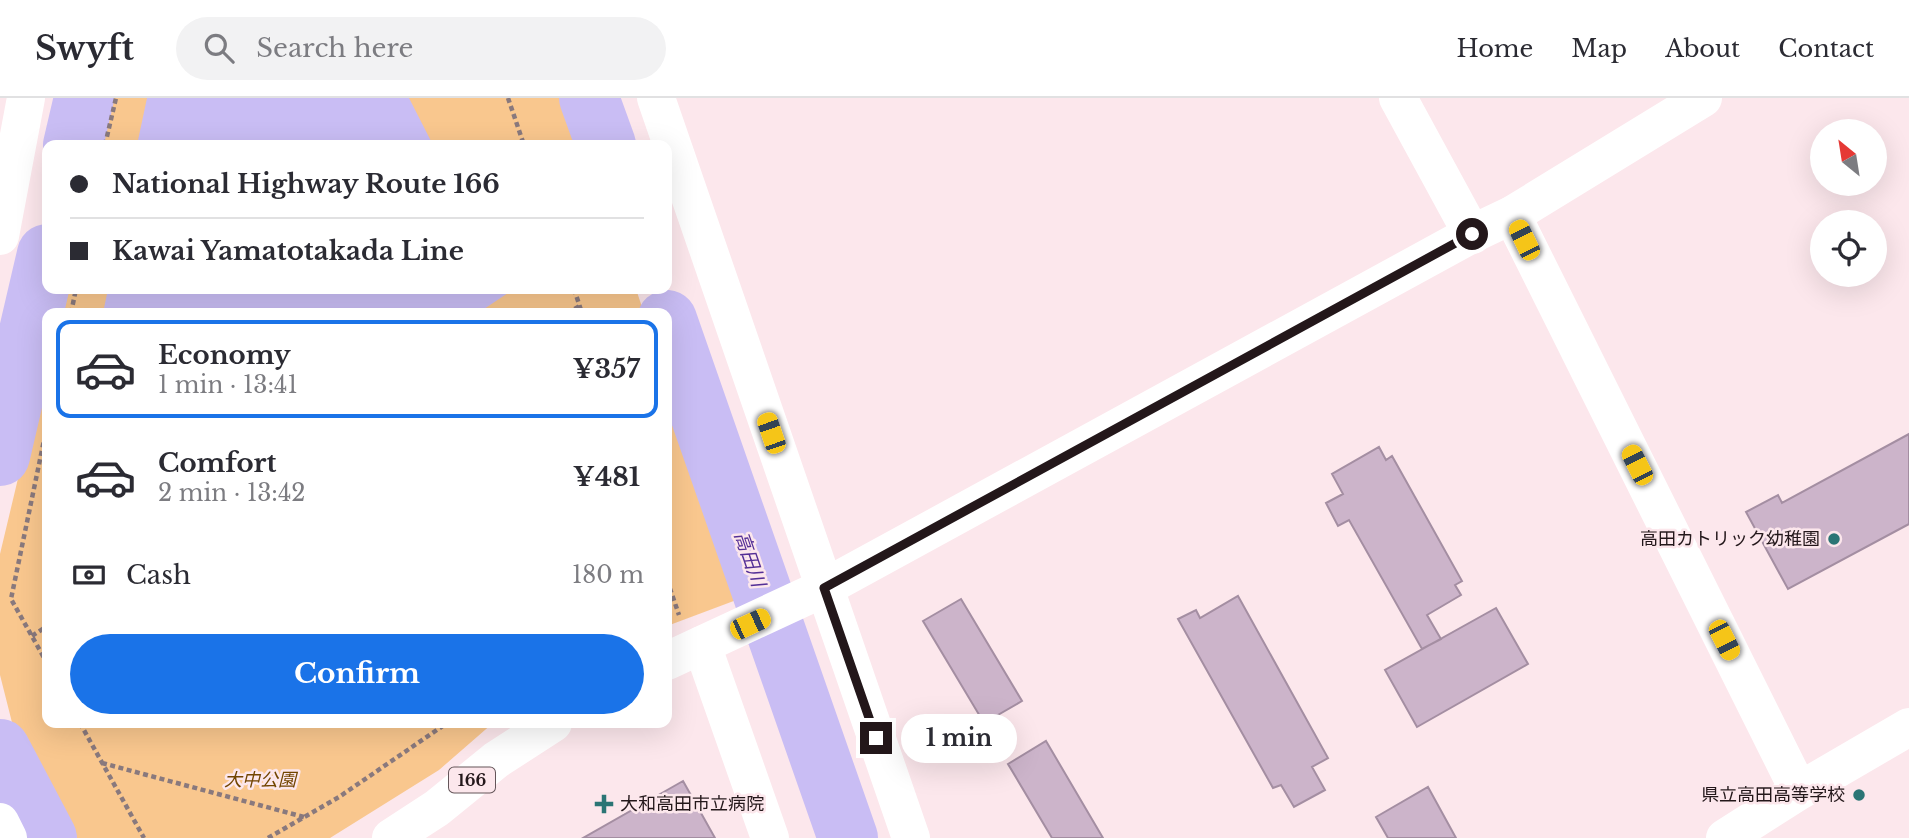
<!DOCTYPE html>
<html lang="en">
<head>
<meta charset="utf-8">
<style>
  :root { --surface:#fff; --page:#f2f2f3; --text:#2b2b33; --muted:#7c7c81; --line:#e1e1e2; --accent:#1a73e8 }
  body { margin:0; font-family:"Libre Baskerville","Noto Sans JP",serif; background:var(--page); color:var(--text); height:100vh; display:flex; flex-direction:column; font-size:26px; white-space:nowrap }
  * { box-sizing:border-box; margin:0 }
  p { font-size:23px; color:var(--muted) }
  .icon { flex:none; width:38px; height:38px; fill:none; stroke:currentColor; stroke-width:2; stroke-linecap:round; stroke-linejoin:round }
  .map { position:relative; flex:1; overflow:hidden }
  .details { position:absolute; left:42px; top:210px; width:630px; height:420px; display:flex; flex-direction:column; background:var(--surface); border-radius:14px; box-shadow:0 7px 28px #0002 }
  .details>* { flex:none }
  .hud { position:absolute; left:42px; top:42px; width:630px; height:154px; border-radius:14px; box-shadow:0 7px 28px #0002; display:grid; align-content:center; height:154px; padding:0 28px; background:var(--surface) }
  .needle { width:46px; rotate:330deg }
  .controls { position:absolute; left:1810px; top:21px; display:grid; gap:14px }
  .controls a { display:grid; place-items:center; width:77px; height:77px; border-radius:50%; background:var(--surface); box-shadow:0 7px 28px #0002; font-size:35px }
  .end { position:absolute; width:32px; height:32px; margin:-16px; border:9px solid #23171a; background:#fff; box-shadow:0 0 0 4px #fff }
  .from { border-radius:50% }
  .bubble { position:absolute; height:49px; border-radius:24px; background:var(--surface); box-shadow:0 7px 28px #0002; font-size:23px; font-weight:700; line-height:49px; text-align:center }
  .car { position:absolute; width:21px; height:42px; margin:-21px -10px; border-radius:9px; box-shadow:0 0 5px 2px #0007; background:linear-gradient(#f5c518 24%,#345 0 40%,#f5c518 0 76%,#345 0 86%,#f5c518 0) }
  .hud b { display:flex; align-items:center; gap:24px; height:66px; font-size:26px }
  .hud b+b { border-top:2px solid var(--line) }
  .hud i { width:18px; height:18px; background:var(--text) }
  ul { padding:12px 0 0; list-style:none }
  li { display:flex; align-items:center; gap:21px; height:98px; margin:0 14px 10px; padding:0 14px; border:4px solid transparent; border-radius:14px }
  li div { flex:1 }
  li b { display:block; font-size:26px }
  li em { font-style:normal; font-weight:700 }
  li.on { border-color:var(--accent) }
  li>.icon { width:63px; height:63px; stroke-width:1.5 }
  .pay { display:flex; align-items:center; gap:18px; height:77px; padding:0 28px; font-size:26px }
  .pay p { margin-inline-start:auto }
  .cta { display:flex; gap:14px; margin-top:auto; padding:14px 28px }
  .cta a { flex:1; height:80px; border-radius:42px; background:var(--accent); color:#fff; font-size:28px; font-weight:700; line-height:80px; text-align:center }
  header { display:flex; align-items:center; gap:42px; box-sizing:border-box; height:98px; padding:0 35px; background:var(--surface); border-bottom:2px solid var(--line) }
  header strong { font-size:33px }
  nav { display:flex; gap:38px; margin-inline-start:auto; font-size:24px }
  .search { width:490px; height:63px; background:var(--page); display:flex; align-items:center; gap:18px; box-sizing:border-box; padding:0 24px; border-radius:38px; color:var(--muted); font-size:26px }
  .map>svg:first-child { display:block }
  .green { fill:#f9c78e }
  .water { fill:#c9bdf4 }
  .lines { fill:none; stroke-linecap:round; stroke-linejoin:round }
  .river { stroke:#c9bdf4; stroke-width:60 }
  .building { fill:#ccb4ca; stroke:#a48ea2; stroke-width:2 }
  .path { stroke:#89797d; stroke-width:4.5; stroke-dasharray:5 3.5; stroke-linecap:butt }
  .street { stroke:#fff; stroke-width:38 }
  .secondary { stroke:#fff; stroke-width:38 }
  .highway { stroke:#fff; stroke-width:38 }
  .route { stroke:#23171a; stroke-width:9 }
  .poi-dot { fill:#2b7575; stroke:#fce7ec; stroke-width:2.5 }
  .labels { text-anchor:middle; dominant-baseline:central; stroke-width:5; stroke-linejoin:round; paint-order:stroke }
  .shield { fill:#fce7ec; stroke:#645559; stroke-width:2 }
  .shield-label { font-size:16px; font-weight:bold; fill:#23171a }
  .poi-label { font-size:18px; fill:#23171a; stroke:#fce7ec; text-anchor:end }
  .park-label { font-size:18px; font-style:italic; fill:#724500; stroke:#fce7ec }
  .water-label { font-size:19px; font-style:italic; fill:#542f96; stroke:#fce7ec }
</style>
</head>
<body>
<header>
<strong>Swyft</strong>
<div class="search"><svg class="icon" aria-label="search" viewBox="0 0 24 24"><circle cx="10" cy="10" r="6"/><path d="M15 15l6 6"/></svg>Search here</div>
<nav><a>Home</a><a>Map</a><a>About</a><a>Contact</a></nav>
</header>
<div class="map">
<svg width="1909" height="740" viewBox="0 0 1909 740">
  <rect width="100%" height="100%" fill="#fce7ec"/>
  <path class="green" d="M109 0H572L588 47H98Z
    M64 191H636L644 215H58Z
    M47 259V625H493L439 672 330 740H65L22 664 0 577V456Z
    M667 284 739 501 667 528Z"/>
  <path class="water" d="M147 0H409L433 47H137Z
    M108 191H506L508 195 478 215H103Z"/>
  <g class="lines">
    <path class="river" d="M589 0 606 47
      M73 47 84 0
      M667 222 848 740
      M0 358 47 156
      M0 651 47 740"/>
  </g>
  <path class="building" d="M1909 336V426L1788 491 1746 414 1778 397 1782 405Z
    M1379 349 1386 362 1392 358 1462 483 1455 487 1461 497 1427 517 1441 541 1422 551 1349 422 1338 428 1326 405 1343 396 1332 376Z
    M1238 498 1328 660 1312 669 1325 692 1294 709 1281 687 1273 690 1178 521 1196 512 1200 520Z
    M961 501 1022 603 984 625 923 523Z
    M1496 510 1528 566 1417 629 1385 572Z
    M1046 643 1103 740H1052L1008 666Z
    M683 683 715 740H583Z
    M1428 689 1456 740H1388L1376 719Z"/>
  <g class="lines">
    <path class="path" d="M508 0 524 47
      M105 47 116 0
      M574 191 582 215
      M71 215 76 191
      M567 215 580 208
      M47 328 11 501 47 565
      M667 482 679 517
      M32 538 47 528
      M80 625 144 740
      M102 665 304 719
      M268 740 339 699 447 625"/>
    <path class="street" d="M1398 0 1472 136
      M1512 117 1799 693
      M0 138 26 0
      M702 547 770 740
      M0 724 8 740
      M1725 740 1799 693 1909 629"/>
    <path class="secondary" d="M656 0 911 740"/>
    <path class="highway" d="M667 563 824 490 1472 136 1512 117 1703 0
      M391 740 437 710 496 662 553 625"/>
  </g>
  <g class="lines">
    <path class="route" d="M876 640 824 490 1472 136"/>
  </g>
  <g class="poi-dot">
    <circle cx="1834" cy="441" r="7"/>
    <circle cx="1859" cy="697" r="7"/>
    <path d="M600.5 695.5h7v7h7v7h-7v7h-7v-7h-7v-7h7z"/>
  </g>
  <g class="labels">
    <rect class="shield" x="449" y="669.5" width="46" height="25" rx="5"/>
    <g class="shield-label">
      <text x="472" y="682">166</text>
    </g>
    <g class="poi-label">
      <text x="1820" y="441">高田カトリック幼稚園</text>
      <text x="1845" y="697">県立高田高等学校</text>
      <text x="620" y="706" text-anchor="start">大和高田市立病院</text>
    </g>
    <g class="park-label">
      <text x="260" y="682">大中公園</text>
    </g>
    <g class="water-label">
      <text transform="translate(750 461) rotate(71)">高田川</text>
    </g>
  </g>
</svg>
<div class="controls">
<a><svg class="needle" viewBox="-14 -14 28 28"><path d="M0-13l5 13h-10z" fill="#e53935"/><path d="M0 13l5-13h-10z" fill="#7c7c81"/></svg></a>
<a><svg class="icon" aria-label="locate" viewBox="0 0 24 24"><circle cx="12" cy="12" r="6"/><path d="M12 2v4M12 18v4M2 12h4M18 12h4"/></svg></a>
</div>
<i class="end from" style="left:1472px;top:136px"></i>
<i class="end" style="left:876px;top:640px"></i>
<div class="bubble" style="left:901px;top:616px;width:116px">1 min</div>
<i class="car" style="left:1524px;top:142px;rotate:334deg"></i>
<i class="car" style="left:771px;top:335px;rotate:341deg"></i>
<i class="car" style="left:1637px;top:367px;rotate:333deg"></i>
<i class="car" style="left:750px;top:526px;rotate:65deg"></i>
<i class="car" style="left:1724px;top:542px;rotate:153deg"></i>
<div class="hud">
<b><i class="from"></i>National Highway Route 166</b>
<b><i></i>Kawai Yamatotakada Line</b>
</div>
<section class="details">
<ul>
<li class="on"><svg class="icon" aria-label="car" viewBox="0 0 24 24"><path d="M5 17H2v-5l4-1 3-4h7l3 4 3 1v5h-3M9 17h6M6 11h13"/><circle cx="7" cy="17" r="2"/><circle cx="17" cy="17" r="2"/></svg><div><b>Economy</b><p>1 min · 13:41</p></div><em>¥357</em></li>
<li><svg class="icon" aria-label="car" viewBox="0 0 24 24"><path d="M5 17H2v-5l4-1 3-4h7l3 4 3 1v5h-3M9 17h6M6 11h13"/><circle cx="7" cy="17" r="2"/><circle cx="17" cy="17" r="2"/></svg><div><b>Comfort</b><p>2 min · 13:42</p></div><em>¥481</em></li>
</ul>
<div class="pay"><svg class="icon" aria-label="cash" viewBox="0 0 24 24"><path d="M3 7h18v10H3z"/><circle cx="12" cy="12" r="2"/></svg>Cash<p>180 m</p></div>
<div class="cta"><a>Confirm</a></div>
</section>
</div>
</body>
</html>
